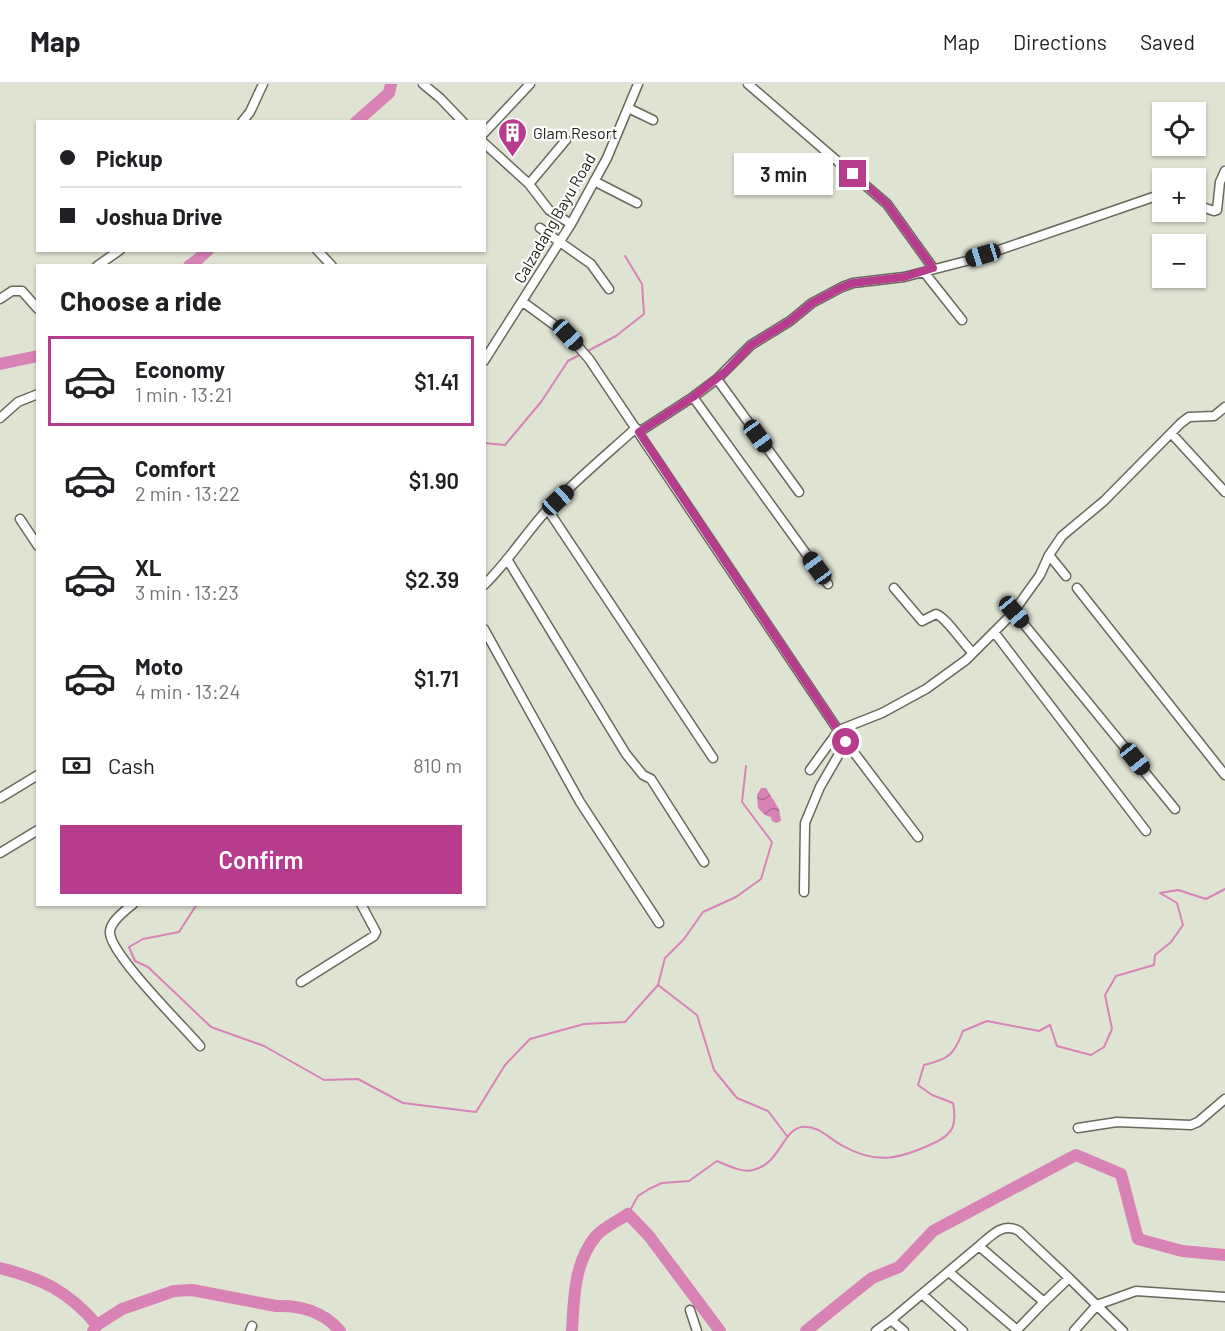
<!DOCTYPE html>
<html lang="en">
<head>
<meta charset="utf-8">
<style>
  :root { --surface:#fff; --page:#f2f2f2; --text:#202124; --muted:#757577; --line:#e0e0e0; --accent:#b73c8e }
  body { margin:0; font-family:Barlow,sans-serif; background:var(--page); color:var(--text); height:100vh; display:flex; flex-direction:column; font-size:22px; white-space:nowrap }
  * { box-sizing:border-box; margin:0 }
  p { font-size:20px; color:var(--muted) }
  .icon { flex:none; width:33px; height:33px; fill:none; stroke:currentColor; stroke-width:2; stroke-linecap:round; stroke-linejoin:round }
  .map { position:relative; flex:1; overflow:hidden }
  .sheet { position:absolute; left:36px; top:180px; width:450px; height:642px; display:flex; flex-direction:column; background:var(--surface); border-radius:0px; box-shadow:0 2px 4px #0004 }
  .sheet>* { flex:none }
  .hud { position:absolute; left:36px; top:36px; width:450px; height:132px; border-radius:0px; box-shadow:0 2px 4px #0004; display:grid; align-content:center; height:132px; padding:0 24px; background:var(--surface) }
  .buttons { position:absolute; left:1152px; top:18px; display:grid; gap:12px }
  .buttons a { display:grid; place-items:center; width:54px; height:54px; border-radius:0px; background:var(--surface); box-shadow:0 2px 4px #0004; font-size:30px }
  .end { position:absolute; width:27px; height:27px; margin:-14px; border:8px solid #b73c8e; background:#fff; box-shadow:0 0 0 3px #fff }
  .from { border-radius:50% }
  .bubble { position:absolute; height:42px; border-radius:0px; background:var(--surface); box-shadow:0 2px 4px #0004; font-size:20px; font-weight:600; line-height:42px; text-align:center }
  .car { position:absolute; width:18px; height:36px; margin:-18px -9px; border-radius:8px; box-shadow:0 0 4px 2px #0007; background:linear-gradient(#222 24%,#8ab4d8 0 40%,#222 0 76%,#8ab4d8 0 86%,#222 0) }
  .hud b { display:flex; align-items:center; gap:21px; height:57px; font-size:22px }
  .hud b+b { border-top:2px solid var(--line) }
  .hud i { width:15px; height:15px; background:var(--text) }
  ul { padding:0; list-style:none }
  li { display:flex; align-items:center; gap:18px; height:90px; margin:0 12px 9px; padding:0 12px; border:3px solid transparent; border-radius:0px }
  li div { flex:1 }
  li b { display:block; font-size:22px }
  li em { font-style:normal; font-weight:600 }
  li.selected { border-color:var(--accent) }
  li>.icon { width:54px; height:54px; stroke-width:1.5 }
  h2 { padding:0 24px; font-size:27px; line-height:72px }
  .pay { display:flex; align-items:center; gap:15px; height:66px; padding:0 24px; font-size:22px }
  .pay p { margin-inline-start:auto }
  .button { display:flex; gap:12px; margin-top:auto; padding:12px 24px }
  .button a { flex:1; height:69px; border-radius:0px; background:var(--accent); color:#fff; font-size:24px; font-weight:600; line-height:69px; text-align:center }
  header { display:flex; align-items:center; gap:36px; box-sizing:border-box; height:84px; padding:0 30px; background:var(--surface); border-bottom:2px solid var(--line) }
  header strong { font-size:28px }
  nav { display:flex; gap:33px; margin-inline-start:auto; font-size:21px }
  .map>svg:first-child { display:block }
  .water { fill:url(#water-waves) }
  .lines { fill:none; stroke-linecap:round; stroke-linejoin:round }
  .stream { stroke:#d882b5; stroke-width:2 }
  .river { stroke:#d882b5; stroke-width:12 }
  .minor-casing { stroke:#66695b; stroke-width:11 }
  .minor { stroke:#fff; stroke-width:8 }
  .route { stroke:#b73c8e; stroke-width:8 }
  .labels { text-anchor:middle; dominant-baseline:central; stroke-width:4.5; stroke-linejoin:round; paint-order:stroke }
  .poi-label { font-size:16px; fill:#1b1c16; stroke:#fff; text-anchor:start }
  .street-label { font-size:16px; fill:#1b1c16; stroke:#fff }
</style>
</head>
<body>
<header>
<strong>Map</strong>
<nav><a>Map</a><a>Directions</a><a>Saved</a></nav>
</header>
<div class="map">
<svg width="1225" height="1247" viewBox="0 0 1225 1247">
  <defs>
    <pattern id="water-waves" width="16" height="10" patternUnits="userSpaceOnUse" patternTransform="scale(1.5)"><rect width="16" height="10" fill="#d882b5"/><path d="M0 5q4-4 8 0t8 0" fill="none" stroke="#ae6a92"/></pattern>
  </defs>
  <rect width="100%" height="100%" fill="#dfe3d2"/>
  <path class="water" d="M761 704H766L779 725 781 737 776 739 772 737 771 733 765 731 758 724 757 711Z"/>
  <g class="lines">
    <path class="stream" d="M586 268 616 252 644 230 642 200 625 172
      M484 359 505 361 541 318 568 277 581 270
      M197 820 179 848 143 855 129 863 135 877 148 883 211 943 264 962 324 996 358 995 403 1019 476 1028 505 981 530 955 584 940 625 938 658 901 697 931 714 986 737 1014 768 1027 787 1052
      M658 901 665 874 684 855 703 828 736 813 761 795 772 758 742 718 746 682
      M628 1130 638 1112 649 1105 662 1099 689 1097 717 1077C727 1081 742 1089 753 1086 780 1080 783 1045 802 1043 819 1041 829 1055 843 1062 877 1081 900 1075 934 1059 954 1050 957 1040 953 1019L932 1011 918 1001 924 981C949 975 954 971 963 947L987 937 1039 947 1050 941 1057 962 1091 971 1104 963 1112 945 1105 911 1116 892 1154 881 1155 871 1171 858 1183 841 1177 819 1160 809 1178 806 1206 815 1225 805"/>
    <path class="river" d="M356 38 389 9 391 0
      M189 182 196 177 208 166
      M0 280 38 272
      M0 1184C43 1195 68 1207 97 1241
      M93 1247 97 1241 122 1225 174 1207 192 1206 276 1222C300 1221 324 1228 340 1247
      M572 1247C574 1214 574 1178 596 1152 604 1143 618 1137 628 1130L649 1152 720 1247
      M806 1247 872 1194 899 1183 933 1147 1076 1071 1121 1090 1138 1155 1182 1167 1225 1171"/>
    <defs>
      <path id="minor" d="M423 0 440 14 463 38
        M748 0 887 120 933 184
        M628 24 653 36
        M242 38 250 28 263 0
        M484 49 530 0
        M484 59 529 100 549 126 571 140
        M594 97 637 119
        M529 100 566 56
        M1196 121 1214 127 1217 126 1220 98 1225 87
        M540 144 591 180 609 205
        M317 166 332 182
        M97 182 120 166
        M924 188 962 236
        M0 215 12 207H22L38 225
        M523 218 568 251 589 275 846 658 820 703 805 739 804 808
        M484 277 571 140 607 74 638 0
        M717 295 799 408
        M693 313 828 500
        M0 334 18 318 38 310
        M639 348 693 313 717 295 751 261 790 237 812 219 842 203 853 199 904 193 970 176 1162 110
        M1171 349 1225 408
        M548 426 713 674
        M20 435 38 462
        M1049 471 1066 492
        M507 475 626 670 643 691 651 695 704 778
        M484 501C508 478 525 450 547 426 575 397 606 371 636 344
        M894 504 922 537 936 530C946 533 963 560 973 569
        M1077 504 1225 691
        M1014 528 1175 725
        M484 545 580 718 659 839
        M994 548 1146 747
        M846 658 918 753
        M810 686 839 646 882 629 926 605 966 576 1012 530 1040 491 1049 471 1062 452 1104 417 1181 339 1189 333 1214 332 1225 323
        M0 714 38 691
        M0 769 38 746
        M133 820C126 826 109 838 110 849 111 871 183 942 200 962
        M301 898 374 852 376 848 361 820
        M1078 1044 1117 1038 1191 1041 1198 1038 1225 1015
        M979 1162C992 1151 1003 1138 1019 1147L1069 1194
        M949 1188 1017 1246
        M922 1210 963 1247
        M1044 1218 1069 1194 1123 1247
        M690 1226 697 1247
        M250 1247 252 1242
        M876 1247 891 1236
        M904 1247 891 1236 979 1162 1044 1218 1016 1247
        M1074 1247 1097 1221 1136 1207 1225 1213"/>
    </defs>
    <use href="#minor" class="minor-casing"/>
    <use href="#minor" class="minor"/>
  </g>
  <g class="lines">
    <path class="route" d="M846 658 639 348 693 313 725 288 751 261 790 237 812 219 842 203 853 199 904 193 933 184 887 120 853 90"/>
  </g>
  <defs>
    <symbol id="building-pin" viewBox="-11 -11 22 30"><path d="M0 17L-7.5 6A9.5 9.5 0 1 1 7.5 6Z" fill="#b73c8e" stroke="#fff"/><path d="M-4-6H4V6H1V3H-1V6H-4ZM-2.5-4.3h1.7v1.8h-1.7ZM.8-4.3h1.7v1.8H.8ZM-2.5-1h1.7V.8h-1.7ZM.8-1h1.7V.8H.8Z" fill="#fff"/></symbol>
  </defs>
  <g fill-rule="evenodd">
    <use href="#building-pin" x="496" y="32" width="33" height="45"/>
  </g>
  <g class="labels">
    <g class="poi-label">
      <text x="533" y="48">Glam Resort</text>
    </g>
    <g class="street-label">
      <text transform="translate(554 134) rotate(-60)">Calzadang Bayu Road</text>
    </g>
  </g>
</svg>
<div class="buttons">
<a><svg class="icon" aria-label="locate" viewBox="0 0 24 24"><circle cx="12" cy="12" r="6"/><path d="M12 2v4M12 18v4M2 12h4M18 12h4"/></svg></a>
<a>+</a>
<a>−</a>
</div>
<i class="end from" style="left:846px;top:658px"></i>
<i class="end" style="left:853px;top:90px"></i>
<div class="bubble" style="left:734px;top:69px;width:99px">3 min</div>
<i class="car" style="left:983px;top:171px;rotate:253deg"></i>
<i class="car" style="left:568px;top:251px;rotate:137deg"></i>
<i class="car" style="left:758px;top:352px;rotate:144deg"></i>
<i class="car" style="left:558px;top:416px;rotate:47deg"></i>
<i class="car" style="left:817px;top:484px;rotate:324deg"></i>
<i class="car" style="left:1014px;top:528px;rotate:140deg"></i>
<i class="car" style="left:1135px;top:675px;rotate:141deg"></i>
<div class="hud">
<b><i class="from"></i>Pickup</b>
<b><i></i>Joshua Drive</b>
</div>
<section class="sheet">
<h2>Choose a ride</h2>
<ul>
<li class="selected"><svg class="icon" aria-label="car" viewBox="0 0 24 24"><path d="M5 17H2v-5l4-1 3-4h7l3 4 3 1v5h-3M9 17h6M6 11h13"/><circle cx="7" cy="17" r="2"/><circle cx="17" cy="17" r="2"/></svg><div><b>Economy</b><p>1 min · 13:21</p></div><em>$1.41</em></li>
<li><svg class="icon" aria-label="car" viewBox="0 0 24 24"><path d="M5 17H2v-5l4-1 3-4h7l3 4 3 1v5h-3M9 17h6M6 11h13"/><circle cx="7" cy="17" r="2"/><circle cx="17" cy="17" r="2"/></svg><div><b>Comfort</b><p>2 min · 13:22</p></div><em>$1.90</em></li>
<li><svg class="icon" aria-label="car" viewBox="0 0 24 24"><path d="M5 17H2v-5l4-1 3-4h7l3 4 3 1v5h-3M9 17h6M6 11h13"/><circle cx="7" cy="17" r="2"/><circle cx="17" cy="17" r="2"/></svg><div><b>XL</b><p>3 min · 13:23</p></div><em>$2.39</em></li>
<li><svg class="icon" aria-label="car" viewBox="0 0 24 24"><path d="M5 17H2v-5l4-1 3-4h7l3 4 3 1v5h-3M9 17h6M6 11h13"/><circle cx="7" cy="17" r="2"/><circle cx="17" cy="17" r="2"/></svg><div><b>Moto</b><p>4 min · 13:24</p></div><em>$1.71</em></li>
</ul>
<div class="pay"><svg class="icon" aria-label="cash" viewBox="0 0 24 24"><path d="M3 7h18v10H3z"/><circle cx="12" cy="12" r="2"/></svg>Cash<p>810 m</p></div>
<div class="button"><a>Confirm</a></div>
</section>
</div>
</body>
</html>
